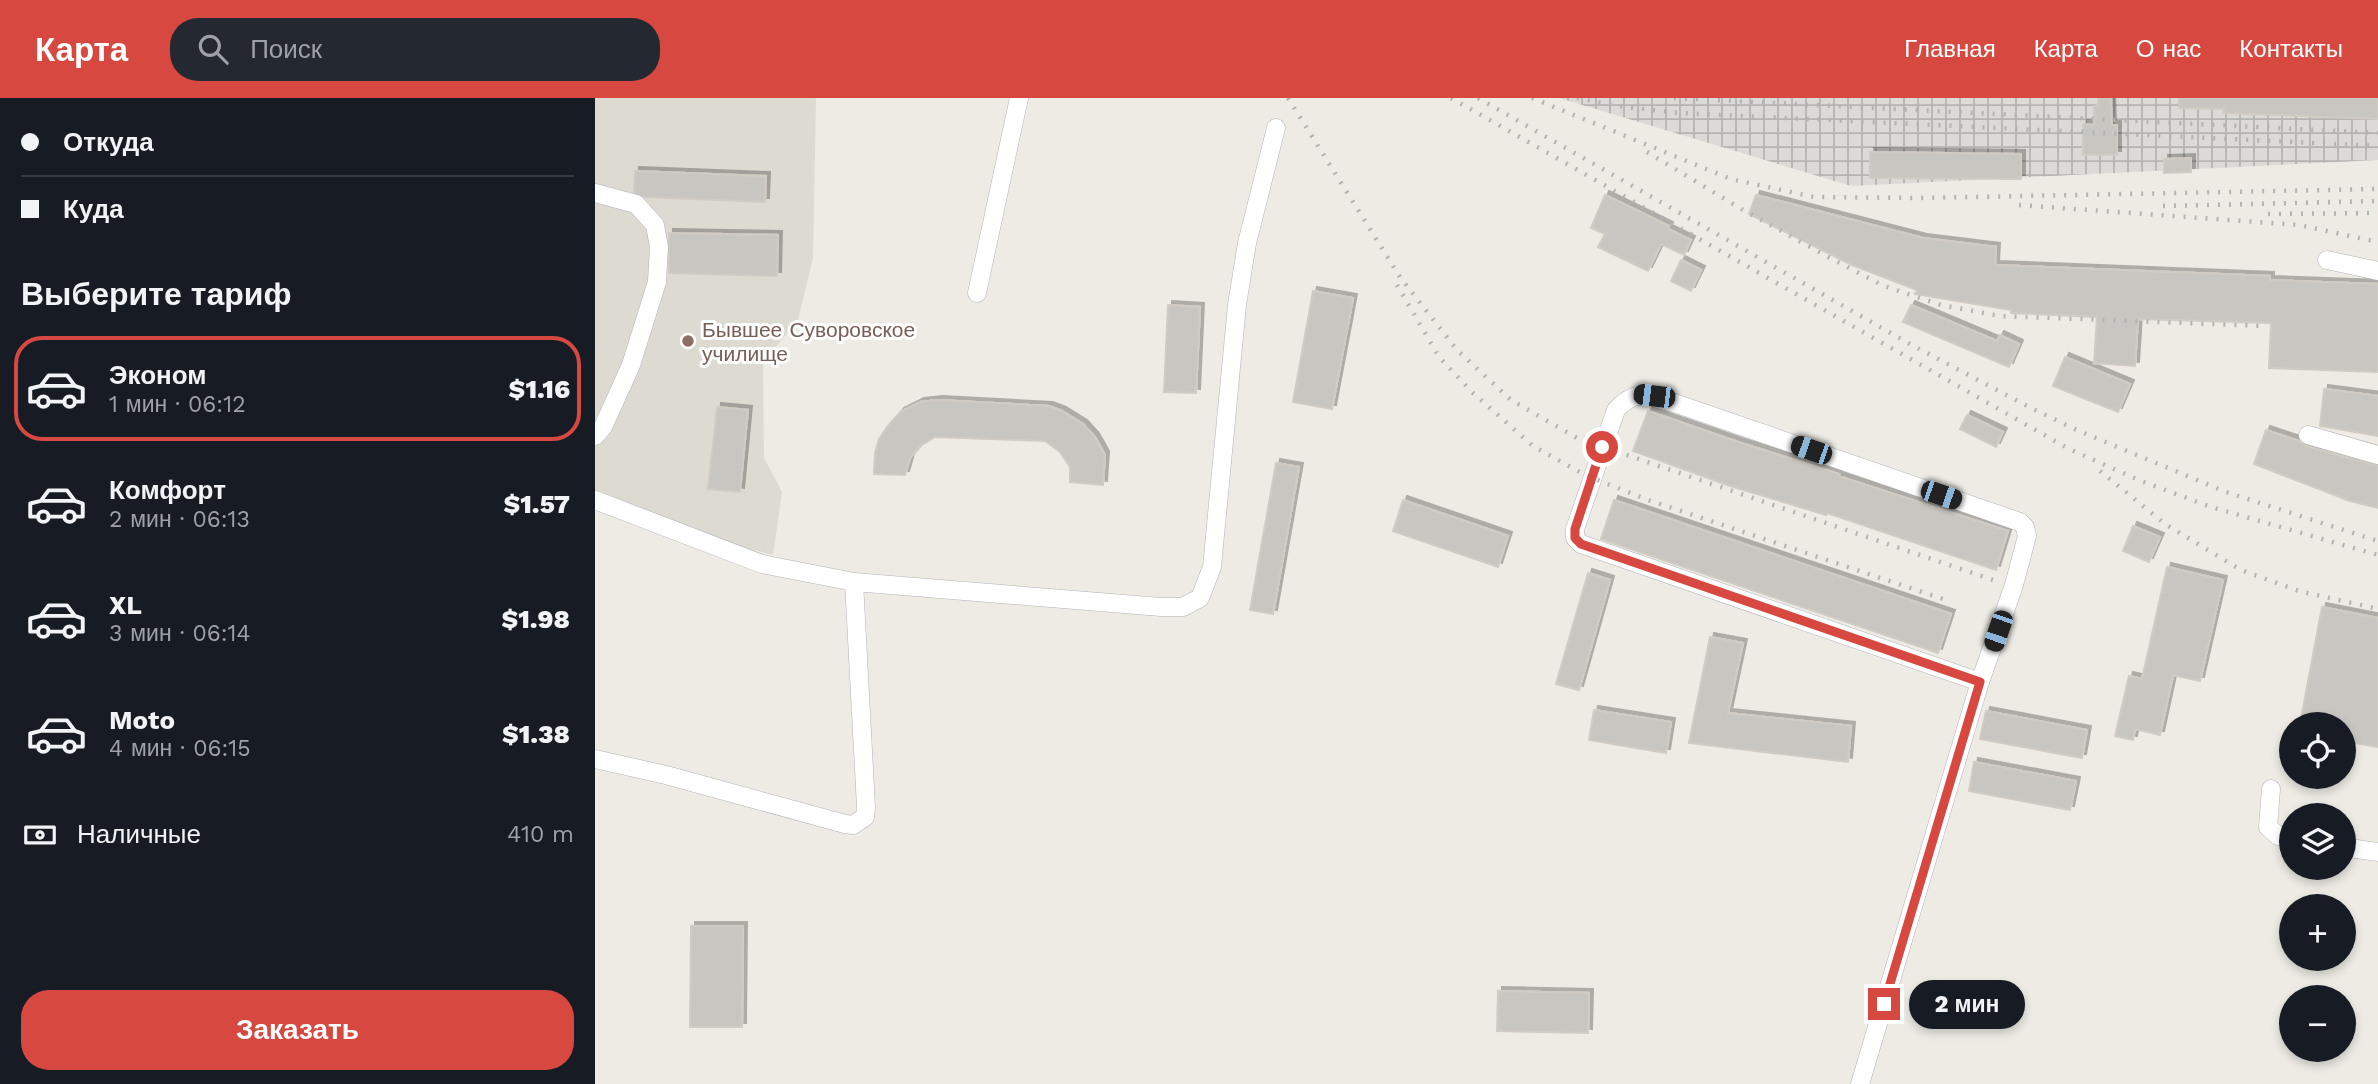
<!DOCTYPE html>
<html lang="ru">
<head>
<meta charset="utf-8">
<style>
  :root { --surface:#171b24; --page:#242831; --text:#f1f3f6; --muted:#9ea1a6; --line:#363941; --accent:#d74940 }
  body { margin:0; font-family:"Work Sans",sans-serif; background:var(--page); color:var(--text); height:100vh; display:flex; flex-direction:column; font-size:26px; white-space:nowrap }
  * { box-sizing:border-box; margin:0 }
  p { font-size:23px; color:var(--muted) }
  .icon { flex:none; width:38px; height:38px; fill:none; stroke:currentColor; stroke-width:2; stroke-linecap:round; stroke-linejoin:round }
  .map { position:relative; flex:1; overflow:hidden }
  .drawer { display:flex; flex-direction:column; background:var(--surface); width:595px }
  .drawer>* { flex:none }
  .hud { display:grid; align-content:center; height:154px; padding:0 21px; background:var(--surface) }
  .controls { position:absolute; left:1684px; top:614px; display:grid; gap:14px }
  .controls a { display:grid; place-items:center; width:77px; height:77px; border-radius:50%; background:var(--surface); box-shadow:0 4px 10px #0003; font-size:35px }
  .end { position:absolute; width:32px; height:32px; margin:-16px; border:9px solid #d74940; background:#fff; box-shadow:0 0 0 4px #fff }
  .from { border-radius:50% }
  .bubble { position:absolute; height:49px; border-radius:24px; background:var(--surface); box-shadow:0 4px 10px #0003; font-size:23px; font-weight:800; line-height:49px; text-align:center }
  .car { position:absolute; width:21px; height:42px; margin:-21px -10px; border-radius:9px; box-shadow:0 0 5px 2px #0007; background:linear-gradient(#222 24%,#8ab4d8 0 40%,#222 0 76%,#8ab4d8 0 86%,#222 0) }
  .hud b { display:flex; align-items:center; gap:24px; height:66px; font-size:26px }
  .hud b+b { border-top:2px solid var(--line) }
  .hud i { width:18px; height:18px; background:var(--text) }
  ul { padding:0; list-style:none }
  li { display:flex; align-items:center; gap:21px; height:105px; margin:0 14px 10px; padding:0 7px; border:4px solid transparent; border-radius:28px }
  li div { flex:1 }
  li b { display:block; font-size:26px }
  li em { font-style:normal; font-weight:800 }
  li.selected { border-color:var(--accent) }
  li>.icon { width:63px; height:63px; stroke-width:1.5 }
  h2 { padding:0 21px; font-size:32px; line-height:84px }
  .pay { display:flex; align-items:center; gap:18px; height:77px; padding:0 21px; font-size:26px }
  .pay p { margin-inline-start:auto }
  .primary-button { display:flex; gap:14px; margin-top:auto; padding:14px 21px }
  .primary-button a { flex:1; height:80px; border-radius:28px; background:var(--accent); color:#fff; font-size:28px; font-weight:800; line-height:80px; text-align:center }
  header { display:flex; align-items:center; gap:42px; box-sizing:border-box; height:98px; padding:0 35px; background:var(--accent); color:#fff }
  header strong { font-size:33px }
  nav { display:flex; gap:38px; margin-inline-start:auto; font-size:24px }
  .search { width:490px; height:63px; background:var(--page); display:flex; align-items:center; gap:18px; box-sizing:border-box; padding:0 24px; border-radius:28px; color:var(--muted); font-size:26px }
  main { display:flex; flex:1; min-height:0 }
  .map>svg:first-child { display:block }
  .industrial { fill:url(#industrial-grid) }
  .education { fill:#dddad2 }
  .building { fill:#c8c6c1; stroke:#d1ccc3; stroke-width:2; filter:url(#shadow) }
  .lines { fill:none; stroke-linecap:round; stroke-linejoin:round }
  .minor-casing { stroke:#b1b4b8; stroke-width:19 }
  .minor { stroke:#fff; stroke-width:18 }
  .rail { stroke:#b2b3b3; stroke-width:4.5; stroke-dasharray:2 9; stroke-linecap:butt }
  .route { stroke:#d74940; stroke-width:9 }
  .education-dot { fill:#8d6e63; stroke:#fff; stroke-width:2.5 }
  .labels { text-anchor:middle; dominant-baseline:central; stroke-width:6; stroke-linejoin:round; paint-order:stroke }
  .education-label { font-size:21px; fill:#785e54; stroke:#fff; text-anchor:start }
</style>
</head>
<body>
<header>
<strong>Карта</strong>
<div class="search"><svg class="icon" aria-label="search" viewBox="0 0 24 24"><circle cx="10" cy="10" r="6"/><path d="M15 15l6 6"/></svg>Поиск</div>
<nav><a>Главная</a><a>Карта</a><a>О нас</a><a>Контакты</a></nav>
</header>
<main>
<section class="drawer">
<div class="hud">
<b><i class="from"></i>Откуда</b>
<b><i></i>Куда</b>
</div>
<h2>Выберите тариф</h2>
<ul>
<li class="selected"><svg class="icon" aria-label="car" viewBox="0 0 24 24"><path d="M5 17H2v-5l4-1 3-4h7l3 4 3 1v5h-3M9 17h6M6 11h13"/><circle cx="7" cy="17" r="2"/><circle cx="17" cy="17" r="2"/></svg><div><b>Эконом</b><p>1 мин · 06:12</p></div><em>$1.16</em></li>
<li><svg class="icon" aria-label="car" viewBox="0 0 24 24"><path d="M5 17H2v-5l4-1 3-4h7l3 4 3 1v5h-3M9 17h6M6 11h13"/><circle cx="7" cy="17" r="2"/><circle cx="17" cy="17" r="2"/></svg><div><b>Комфорт</b><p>2 мин · 06:13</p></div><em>$1.57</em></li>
<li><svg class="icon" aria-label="car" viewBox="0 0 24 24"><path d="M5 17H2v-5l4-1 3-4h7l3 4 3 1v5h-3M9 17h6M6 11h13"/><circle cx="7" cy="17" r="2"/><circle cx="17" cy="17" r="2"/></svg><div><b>XL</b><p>3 мин · 06:14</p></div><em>$1.98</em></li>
<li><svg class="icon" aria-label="car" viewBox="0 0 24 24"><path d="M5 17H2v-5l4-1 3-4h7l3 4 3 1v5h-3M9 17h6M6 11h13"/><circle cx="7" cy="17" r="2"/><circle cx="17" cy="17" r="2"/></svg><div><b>Moto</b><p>4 мин · 06:15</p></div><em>$1.38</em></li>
</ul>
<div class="pay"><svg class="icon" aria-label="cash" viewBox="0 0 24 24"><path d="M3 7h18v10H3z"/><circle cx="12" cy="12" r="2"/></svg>Наличные<p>410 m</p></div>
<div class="primary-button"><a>Заказать</a></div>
</section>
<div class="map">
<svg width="1783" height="986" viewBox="0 0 1783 986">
  <defs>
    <pattern id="industrial-grid" width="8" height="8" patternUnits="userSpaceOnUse" patternTransform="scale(1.75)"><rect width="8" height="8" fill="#dcdad6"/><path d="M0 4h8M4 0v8" fill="none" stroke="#b6b4b1"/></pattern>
    <filter id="shadow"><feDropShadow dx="4" dy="-4" stdDeviation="0" flood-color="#0004"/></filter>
  </defs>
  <rect width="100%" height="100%" fill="#edebe4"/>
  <path class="industrial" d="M964 0H1783V62L1256 88Z"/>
  <path class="education" d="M0 0H221L218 160 203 222 168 264 169 360 187 394 178 457 141 447 87 428 0 393Z"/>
  <path class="building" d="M1503 0H1516L1517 27H1522V57H1488V26L1499 27V8H1503Z
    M1584 0H1783V21L1628 15 1629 11 1584 10Z
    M1275 54 1426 56V81L1275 80Z
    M1596 60V74L1569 75V61Z
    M40 73 171 78 170 104 50 99 39 94Z
    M1010 97 1074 128 1073 131 1096 142 1089 157 1066 146 1053 173 1003 149 1010 136 996 130Z
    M1161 97 1328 140 1401 149 1400 167 1675 178V182L1783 186V274L1674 270 1676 225 1543 221 1540 268 1499 265 1502 219 1416 215V212L1320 196 1322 192 1257 167 1154 116Z
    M74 135 183 137 182 178 74 175Z
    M1086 162 1106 172 1096 193 1076 183Z
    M718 193 758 200 737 311 698 304Z
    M573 207 605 209 601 295 569 294Z
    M1316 207 1402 243 1405 237 1424 246 1414 269 1308 224Z
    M1470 259 1535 286 1523 314 1458 288Z
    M1729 291 1783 298V338L1725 328Z
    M343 302 454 308 467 313 488 326 500 339 510 357 508 387 475 384V369L465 354 450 343 340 339 325 348 315 360 310 377 279 376 280 355 284 341 292 329 305 314 325 304Z
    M122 309 153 312 145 394 113 391Z
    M1053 313 1143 344 1244 376 1243 378 1413 433 1401 472 1232 415 1231 417 1132 387 1038 353Z
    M1372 317 1408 334 1401 349 1365 331Z
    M1671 332 1704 343 1710 348 1783 368V410L1755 403 1659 366Z
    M681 365 704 369 678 516 655 512Z
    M808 402 913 438 903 469 798 433Z
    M1019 402 1356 516 1343 555 1006 441Z
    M1538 428 1565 439 1554 464 1528 453Z
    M1572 469 1628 482 1605 583 1578 577 1565 637 1540 631 1538 642 1520 638 1534 578 1547 581Z
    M993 475 1015 482 984 592 961 586Z
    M1727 509 1783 520V649L1748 643V626H1705Z
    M1115 539 1148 545 1133 615 1256 628 1253 664 1094 645Z
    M999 612 1076 624 1071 655 994 642Z
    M1391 613 1492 632 1487 660 1385 641Z
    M1379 664 1481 683 1475 712 1374 693Z
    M96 828H148L147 929H95Z
    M903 893 994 895 993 935 902 933Z"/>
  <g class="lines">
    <defs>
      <path id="minor" d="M0 95 41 106 60 127 64 149 62 184 36 267 8 329 0 338
        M1732 162 1783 173
        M382 195 424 0
        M1713 337 1783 357
        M0 402 167 466 259 484
        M0 661 71 677 250 726 258 727 270 719 271 709 259 484 566 509H588L605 500 617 469 642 207 652 145 681 30
        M1676 691 1673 729 1683 738 1696 740
        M1748 749 1783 754
        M1265 986 1385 584 1419 487 1432 438 1430 429 1425 424 1059 298C1041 296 1033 299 1021 312L980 431V440L986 446 1385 584"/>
    </defs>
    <use href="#minor" class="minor-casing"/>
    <use href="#minor" class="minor"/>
    <path class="rail" d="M693 0 805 179 862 252 916 302 982 340 1404 484
      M856 0 1474 351 1546 383 1616 409 1783 457
      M883 0 1315 246 1436 310 1484 333 1631 394 1783 443
      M937 0 1136 81 1219 99 1326 100 1783 91
      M982 0 1023 8 1085 15 1783 48
      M1079 0 1783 35
      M1052 54 1148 112 1237 161 1289 188 1346 207 1405 218 1669 228
      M1424 107 1704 127 1783 144
      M1568 108 1783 103
      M1673 116 1783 115
      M802 187 844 259 878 295 938 348 990 377 1056 403 1351 502
      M1505 373 1570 426 1646 472 1704 493 1783 511"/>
  </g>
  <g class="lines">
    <path class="route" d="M1007 349 980 431V440L986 446 1385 584 1289 906"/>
  </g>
  <circle class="education-dot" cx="93" cy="243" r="7"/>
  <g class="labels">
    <g class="education-label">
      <text x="107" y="231">Бывшее Суворовское<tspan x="107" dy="24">училище</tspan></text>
    </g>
  </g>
</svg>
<div class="controls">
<a><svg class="icon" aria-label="locate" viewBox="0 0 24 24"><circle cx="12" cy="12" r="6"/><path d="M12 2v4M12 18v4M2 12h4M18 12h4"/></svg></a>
<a><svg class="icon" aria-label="layers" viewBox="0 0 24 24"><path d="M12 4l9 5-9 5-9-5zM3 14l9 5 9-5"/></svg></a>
<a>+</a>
<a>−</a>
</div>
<i class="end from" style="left:1007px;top:349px"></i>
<i class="end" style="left:1289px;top:906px"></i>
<div class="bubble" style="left:1314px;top:882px;width:116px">2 мин</div>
<i class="car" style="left:1059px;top:298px;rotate:277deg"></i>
<i class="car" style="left:1216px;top:352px;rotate:289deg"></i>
<i class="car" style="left:1346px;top:397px;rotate:109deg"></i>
<i class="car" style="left:1403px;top:533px;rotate:199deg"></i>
</div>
</main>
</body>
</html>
